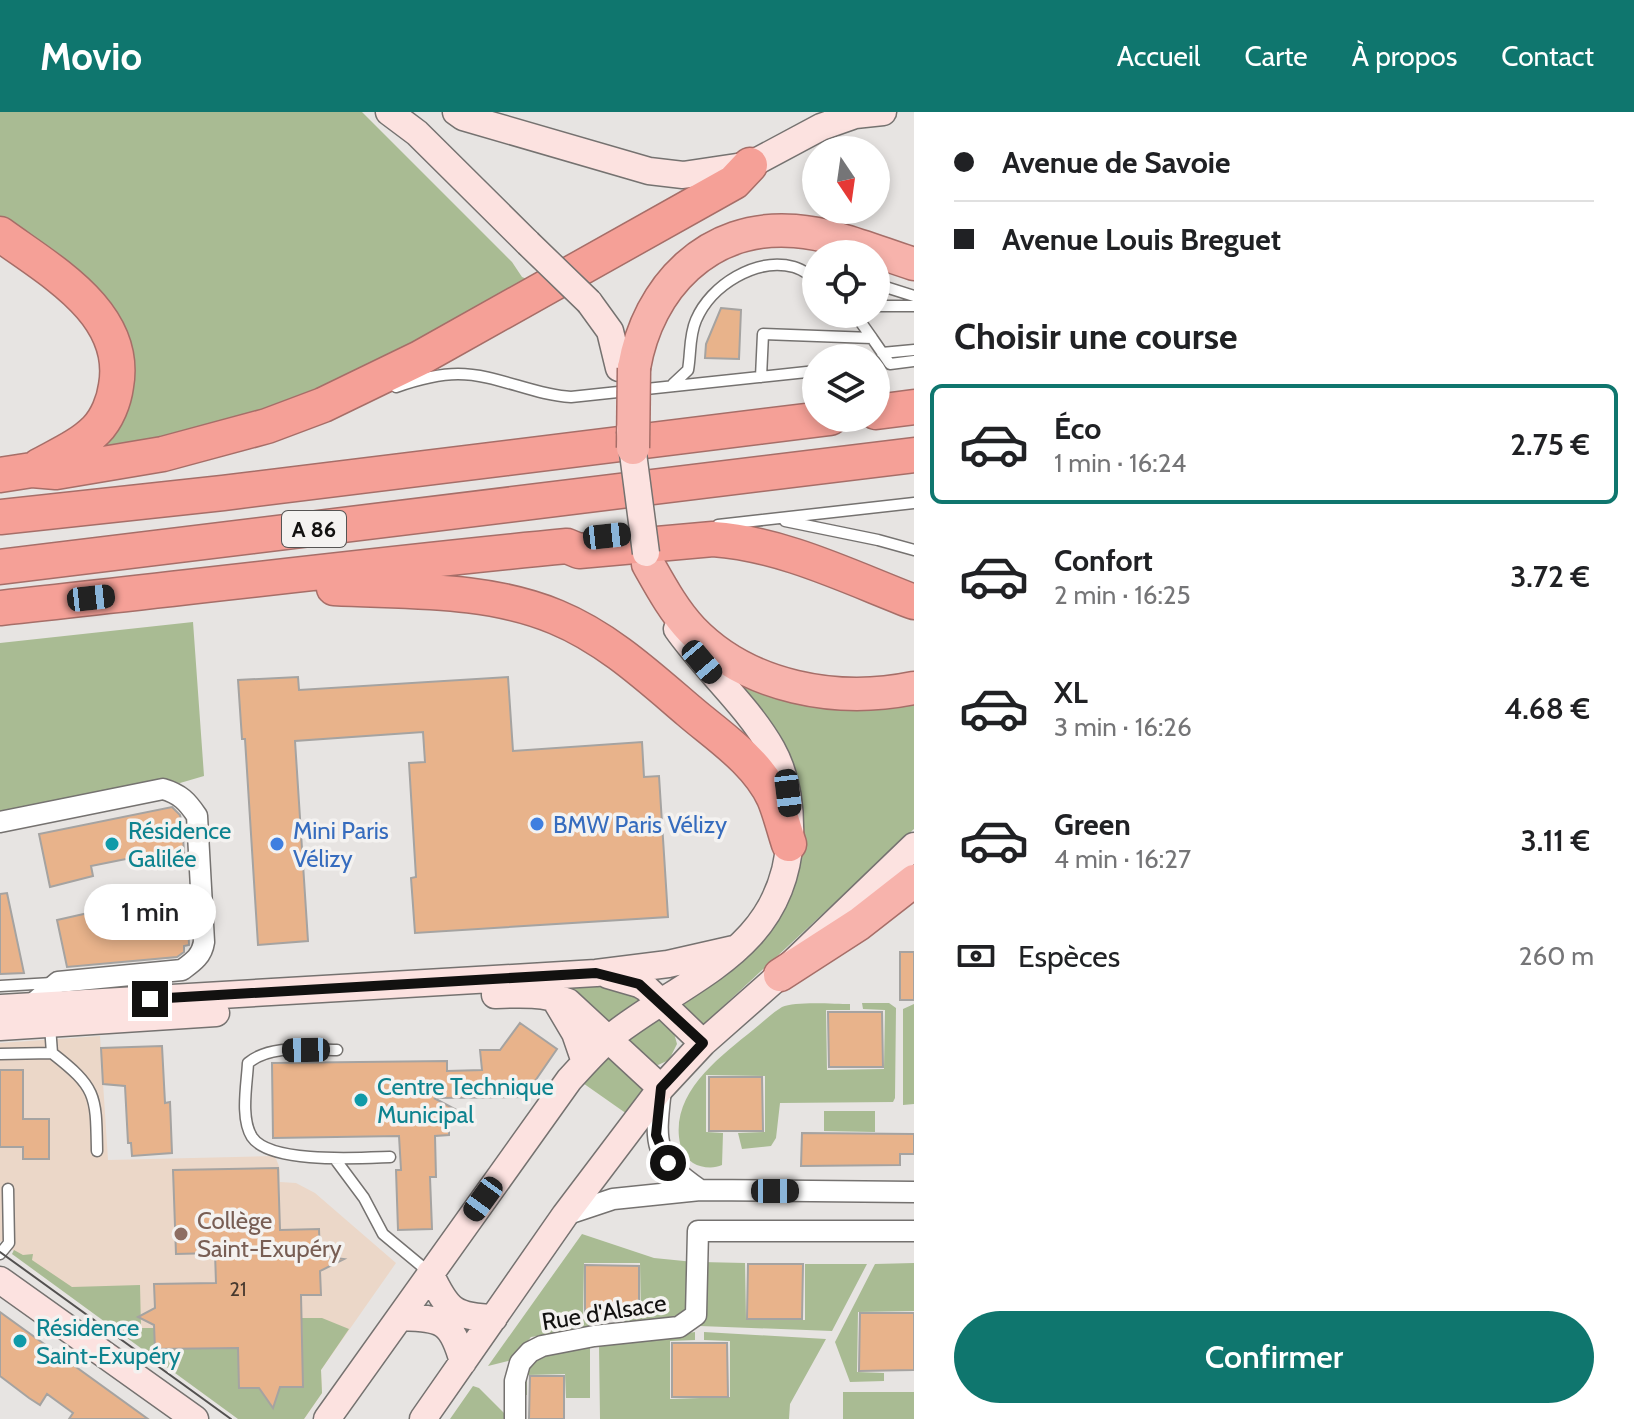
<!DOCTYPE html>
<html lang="fr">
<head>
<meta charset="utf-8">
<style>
  :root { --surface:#fff; --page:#f6f6f6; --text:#202124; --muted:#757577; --line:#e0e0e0; --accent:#0f766e }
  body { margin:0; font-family:Cabin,sans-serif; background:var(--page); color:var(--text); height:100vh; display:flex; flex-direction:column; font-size:30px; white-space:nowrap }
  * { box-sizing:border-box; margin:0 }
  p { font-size:26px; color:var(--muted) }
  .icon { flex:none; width:44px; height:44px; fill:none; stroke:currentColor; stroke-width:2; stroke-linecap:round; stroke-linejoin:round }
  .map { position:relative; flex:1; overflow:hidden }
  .side { display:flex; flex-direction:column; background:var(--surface); width:720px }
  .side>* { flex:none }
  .top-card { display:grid; align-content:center; height:176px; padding:0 40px; background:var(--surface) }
  .needle { width:52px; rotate:167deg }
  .tools { position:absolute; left:802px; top:24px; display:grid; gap:16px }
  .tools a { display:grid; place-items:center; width:88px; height:88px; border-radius:50%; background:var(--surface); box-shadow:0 4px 12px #0003; font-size:40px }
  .end { position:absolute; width:36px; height:36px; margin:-18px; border:10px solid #121110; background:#fff; box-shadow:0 0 0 4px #fff }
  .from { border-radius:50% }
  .bubble { position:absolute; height:56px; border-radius:28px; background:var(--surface); box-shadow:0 4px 12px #0003; font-size:26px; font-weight:600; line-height:56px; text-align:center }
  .car { position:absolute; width:24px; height:48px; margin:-24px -12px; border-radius:10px; box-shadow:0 0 6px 2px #0007; background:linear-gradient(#222 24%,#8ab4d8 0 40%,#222 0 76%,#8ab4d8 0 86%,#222 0) }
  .top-card b { display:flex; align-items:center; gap:28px; height:76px; font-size:30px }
  .top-card b+b { border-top:2px solid var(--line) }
  .top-card i { width:20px; height:20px; background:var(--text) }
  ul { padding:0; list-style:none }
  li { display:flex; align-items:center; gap:24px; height:120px; margin:0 16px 12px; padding:0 24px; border:4px solid transparent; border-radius:12px }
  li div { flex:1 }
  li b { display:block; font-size:30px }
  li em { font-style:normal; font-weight:600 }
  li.current { border-color:var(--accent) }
  li>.icon { width:72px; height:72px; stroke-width:1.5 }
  h2 { padding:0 40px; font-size:36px; line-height:96px }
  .pay { display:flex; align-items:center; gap:20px; height:88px; padding:0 40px; font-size:30px }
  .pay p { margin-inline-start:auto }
  .primary-button { display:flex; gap:16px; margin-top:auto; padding:16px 40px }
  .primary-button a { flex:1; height:92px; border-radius:48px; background:var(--accent); color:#fff; font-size:32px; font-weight:600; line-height:92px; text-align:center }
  header { display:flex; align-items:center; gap:48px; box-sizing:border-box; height:112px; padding:0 40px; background:var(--accent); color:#fff }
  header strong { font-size:38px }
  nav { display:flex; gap:44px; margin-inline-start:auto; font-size:28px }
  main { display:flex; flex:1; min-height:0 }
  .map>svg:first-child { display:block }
  .education { fill:#ebd7c8 }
  .green { fill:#a9bb93 }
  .building { fill:#e8b38b; stroke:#a5a3a1; stroke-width:2 }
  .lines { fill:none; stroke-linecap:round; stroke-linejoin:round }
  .service-casing { stroke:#757270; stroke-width:13 }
  .minor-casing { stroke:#757270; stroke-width:23 }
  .secondary-casing { stroke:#757270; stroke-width:29 }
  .trunk-casing { stroke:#a66e68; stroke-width:35 }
  .motorway-casing { stroke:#a66e68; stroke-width:37 }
  .service { stroke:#fff; stroke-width:10 }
  .minor { stroke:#fff; stroke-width:20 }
  .secondary { stroke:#fce2e0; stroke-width:26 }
  .trunk { stroke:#f7b3ac; stroke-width:32 }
  .motorway { stroke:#f5a097; stroke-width:34 }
  .tram { stroke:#535150; stroke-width:2 }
  .secondary-bridge-casing { stroke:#757270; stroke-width:29; stroke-linecap:butt }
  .trunk-bridge-casing { stroke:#a66e68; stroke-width:35; stroke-linecap:butt }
  .secondary-bridge { stroke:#fce2e0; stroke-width:26 }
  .trunk-bridge { stroke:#f7b3ac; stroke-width:32 }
  .route { stroke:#121110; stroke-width:10 }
  .shop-dot { fill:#3f7fe0; stroke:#f4f2f0; stroke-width:3 }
  .culture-dot { fill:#0f9aa8; stroke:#f4f2f0; stroke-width:3 }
  .education-dot { fill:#8d6e63; stroke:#f4f2f0; stroke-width:3 }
  .labels { text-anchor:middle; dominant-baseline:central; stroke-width:7; stroke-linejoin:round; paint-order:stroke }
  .number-label { font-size:20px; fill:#483a2f }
  .shield { fill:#f4f2f0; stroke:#565453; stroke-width:2 }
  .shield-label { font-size:22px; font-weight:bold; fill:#121110 }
  .shop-label { font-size:24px; fill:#366cbe; stroke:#f4f2f0; text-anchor:start }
  .culture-label { font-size:24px; fill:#0d838f; stroke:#f4f2f0; text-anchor:start }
  .education-label { font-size:24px; fill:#785e54; stroke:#f4f2f0; text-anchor:start }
  .street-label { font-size:24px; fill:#121110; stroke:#f4f2f0 }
</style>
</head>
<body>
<header>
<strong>Movio</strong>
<nav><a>Accueil</a><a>Carte</a><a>À propos</a><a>Contact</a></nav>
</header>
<main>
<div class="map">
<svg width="914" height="1307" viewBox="0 0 914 1307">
  <rect width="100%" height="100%" fill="#e7e4e2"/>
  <path class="education" d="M100 924 108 1048 275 1044 280 1057V1070L296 1071 315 1081 396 1151 321 1258 322 1281 304 1307 144 1234 0 1129V931Z"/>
  <path class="green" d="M0 0H362L512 150 522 165 529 168 316 283 96 343 128 255 0 107Z
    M193 510 204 664 180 671 158 668 0 700V531Z
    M738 571 914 589V717L703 913 679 892C701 880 726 866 745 848 805 787 821 707 783 629 772 608 754 589 738 571Z
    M601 871 647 886 611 912 574 879 554 873Z
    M862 891H889L896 896 895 986 893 990 780 991 776 1026 771 1034 742 1037 738 1021 765 1020V964L706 963V1020L723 1021 722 1053C714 1057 701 1056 693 1051 684 1045 680 1035 679 1025 674 978 721 944 753 918 762 911 772 901 782 895 795 889 834 892 850 892V898H826L827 958 884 957 885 898 863 897Z
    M914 892V992L903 993V897Z
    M658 907 674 921 677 932 669 948 658 953 647 949 629 928 630 922Z
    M606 943 644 977 627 1002 580 969Z
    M824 999H875V1020L824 1019Z
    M582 1122 654 1146 694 1150 691 1197 677 1207 623 1213V1208L641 1206 640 1151H584L583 1207 608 1208V1214L531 1225 512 1248 488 1254Z
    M14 1138 23 1143 33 1142 32 1148 72 1175 140 1173 141 1216H154L155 1237 220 1236 237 1215 261 1276 274 1288 278 1272 283 1275 303 1274 302 1206H322L349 1217 321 1258 322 1281 304 1307H238L12 1142Z
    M701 1150 745 1151 746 1208H805V1152H867L832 1219 700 1214Z
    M914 1151V1199L858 1200 857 1260 884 1261V1269L850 1270 835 1230 875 1152Z
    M695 1220V1228L670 1229V1287L730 1285V1229L704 1228V1220L826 1227 790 1292 789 1307H600L599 1233Z
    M590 1232V1286H566L565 1262 527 1263V1283H519L528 1248Z
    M473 1274 479 1276 510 1307H450Z
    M843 1280H914V1307H843Z"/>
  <path class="building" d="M721 196 741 198 739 247 705 246 706 232Z
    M298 565 299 578 508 565 513 639 642 630 644 665 659 664 668 805 415 821 411 766 416 765 409 651 425 650 423 620 295 629 308 829 258 833 245 627H242L238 568Z
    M172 695 180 703 182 712 185 753 148 755 146 743 91 754 93 764 50 775 39 722Z
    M7 781 24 861 0 862V782Z
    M187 787 189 833 184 834V840L177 845 67 855 57 808 97 799 100 812 148 811 147 788Z
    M900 840H914V888H900Z
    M828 900H882L883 955H829Z
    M520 911 557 937 524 985 434 986 475 1008H449V1023L435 1024 436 1065H430L432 1117 398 1118 396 1058H401L399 1024 273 1026 272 951 447 949V959L482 958 480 938H500Z
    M162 934 165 991 170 990 172 1041 132 1044 131 1031H128L125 974 103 972 101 936Z
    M0 958H23V1007H49V1047H23V1035H0Z
    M709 965H762L763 1019H709Z
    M802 1021 914 1022V1042H900V1053L801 1054Z
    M278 1056 280 1118 319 1117 320 1144 344 1147 320 1159 321 1183H301L303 1275H280L273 1296 259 1276H239L238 1236 155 1237 154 1213 138 1205 155 1196 154 1172 216 1171 215 1141 176 1142 173 1058Z
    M748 1152H803L802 1207H747Z
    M585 1153 639 1154V1206H585Z
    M0 1200 148 1307H69L73 1301 47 1282 40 1293 29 1286 0 1264Z
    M860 1201H914V1258L859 1259Z
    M672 1231H727L728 1285H672Z
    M530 1264H564V1307H529Z"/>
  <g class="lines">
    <defs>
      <path id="service" d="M876 172 914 184
        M876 194H914
        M855 202 872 226
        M882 241 914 238
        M761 265 763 222 872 226 890 252 914 249
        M673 272 688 258C691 241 689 224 696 208 711 173 756 145 794 155 802 157 809 163 816 167
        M396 275C416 268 437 262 458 262 496 262 533 283 571 285L816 259
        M785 409 878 428 914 438
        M718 413 914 391
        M0 874 52 871
        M50 914 52 941C97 976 96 983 97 1039
        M337 938C308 938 271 932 248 951 247 972 240 1006 252 1025 270 1052 360 1046 390 1045
        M0 942 52 941
        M335 1047 364 1086 383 1122 430 1161
        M0 1142 9 1131 8 1077"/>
      <path id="minor" d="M0 710 163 677C180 682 187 689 197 704L204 830C202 844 193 850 182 858L58 870 30 894
        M661 977C655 1031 652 1045 700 1078
        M565 1103 613 1087 700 1078 914 1080
        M515 1307V1269L520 1251 530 1240 542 1234 594 1224 679 1215 696 1203 698 1119H914"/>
      <path id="secondary" d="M389 0 417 21 528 131
        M456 0 463 5 649 59 683 63 750 53 821 15 855 3 883 0
        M589 190 610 219 619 256
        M608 863 639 872 646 876 703 931
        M495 883C521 882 544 881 568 890L661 976
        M556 889 575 921 585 950
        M0 896 596 861 668 852 734 837
        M0 915 216 901
        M430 1161C447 1198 454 1205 494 1206
        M0 1168 195 1307
        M400 1205C442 1207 451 1207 463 1250
        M327 1307 569 968C584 952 599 934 616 921 692 863 784 837 790 725 791 693 787 664 772 637 747 593 706 558 677 517
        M423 1307 565 1103 661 976 703 931 780 863 914 734"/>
      <path id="trunk" d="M634 256C648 175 708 112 795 119 835 122 876 140 914 152
        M648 452C661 475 674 499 692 518 748 576 837 592 914 576
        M780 863 859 812 914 769"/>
      <path id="motorway" d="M0 122C49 158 129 201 116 274 114 289 107 307 96 318 80 334 59 343 39 354
        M876 300 914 295
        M0 363 32 358 56 360 163 342 267 314 323 293 420 246 734 70 750 53
        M0 405 223 381 830 306
        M0 455 914 343
        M334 476C407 480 487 476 556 505 607 526 648 564 689 599 718 624 757 649 774 686 780 700 784 717 789 732
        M0 496C189 476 378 452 567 434L579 439 713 427C783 432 849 465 914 490"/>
    </defs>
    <use href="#service" class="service-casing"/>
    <use href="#minor" class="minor-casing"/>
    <use href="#secondary" class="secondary-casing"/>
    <use href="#trunk" class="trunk-casing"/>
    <use href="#motorway" class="motorway-casing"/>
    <use href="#service" class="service"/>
    <use href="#minor" class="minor"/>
    <use href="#secondary" class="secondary"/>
    <use href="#trunk" class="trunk"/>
    <use href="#motorway" class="motorway"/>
    <path class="tram" d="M0 1140 231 1307"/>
    <defs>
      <path id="secondary-bridge" d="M528 131 589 190
        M630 318 646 441"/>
      <path id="trunk-bridge" d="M633 336 634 256"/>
    </defs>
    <use href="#secondary-bridge" class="secondary-bridge-casing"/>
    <use href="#trunk-bridge" class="trunk-bridge-casing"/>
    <use href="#secondary-bridge" class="secondary-bridge"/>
    <use href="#trunk-bridge" class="trunk-bridge"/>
  </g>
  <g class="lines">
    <path class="route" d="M150 887 596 861 639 872 703 931 661 976 656 1023 668 1051"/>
  </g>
  <g class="shop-dot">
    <circle cx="537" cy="712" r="8"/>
    <circle cx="277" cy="732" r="8"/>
  </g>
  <g class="culture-dot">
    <circle cx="112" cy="732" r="8"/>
    <circle cx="361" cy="988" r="8"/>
    <circle cx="20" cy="1229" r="8"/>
  </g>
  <circle class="education-dot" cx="181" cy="1122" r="8"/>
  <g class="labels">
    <g class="number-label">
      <text x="238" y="1177">21</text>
    </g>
    <rect class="shield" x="282" y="399" width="64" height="36" rx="6"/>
    <g class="shield-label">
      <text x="314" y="417">A 86</text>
    </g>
    <g class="shop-label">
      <text x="553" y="712">BMW Paris Vélizy</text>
      <text x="293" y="718">Mini Paris<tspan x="293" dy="28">Vélizy</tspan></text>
    </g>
    <g class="culture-label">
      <text x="128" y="718">Résidence<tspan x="128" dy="28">Galilée</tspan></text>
      <text x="377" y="974">Centre Technique<tspan x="377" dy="28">Municipal</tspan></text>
      <text x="36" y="1215">Résidence<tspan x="36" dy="28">Saint-Exupéry</tspan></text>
    </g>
    <g class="education-label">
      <text x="197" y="1108">Collège<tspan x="197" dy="28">Saint-Exupéry</tspan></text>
    </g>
    <g class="street-label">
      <text transform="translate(604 1200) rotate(-9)">Rue d'Alsace</text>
    </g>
  </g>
</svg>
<div class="tools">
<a><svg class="needle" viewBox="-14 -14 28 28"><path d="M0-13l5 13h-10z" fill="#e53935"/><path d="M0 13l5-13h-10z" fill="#757577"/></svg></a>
<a><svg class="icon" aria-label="locate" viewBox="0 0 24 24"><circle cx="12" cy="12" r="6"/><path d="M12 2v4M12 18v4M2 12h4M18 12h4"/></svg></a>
<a><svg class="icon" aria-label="layers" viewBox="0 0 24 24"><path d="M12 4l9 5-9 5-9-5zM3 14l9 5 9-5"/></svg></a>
</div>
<i class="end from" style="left:668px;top:1051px"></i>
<i class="end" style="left:150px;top:887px"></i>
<div class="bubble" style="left:84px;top:772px;width:132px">1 min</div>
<i class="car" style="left:607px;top:424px;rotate:84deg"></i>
<i class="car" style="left:91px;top:486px;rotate:84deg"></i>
<i class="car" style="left:702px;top:550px;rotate:140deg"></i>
<i class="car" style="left:788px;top:681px;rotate:173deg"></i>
<i class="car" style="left:306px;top:938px;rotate:269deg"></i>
<i class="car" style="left:775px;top:1079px;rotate:90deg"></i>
<i class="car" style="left:483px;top:1087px;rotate:216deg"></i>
</div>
<section class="side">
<div class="top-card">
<b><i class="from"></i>Avenue de Savoie</b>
<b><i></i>Avenue Louis Breguet</b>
</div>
<h2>Choisir une course</h2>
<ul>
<li class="current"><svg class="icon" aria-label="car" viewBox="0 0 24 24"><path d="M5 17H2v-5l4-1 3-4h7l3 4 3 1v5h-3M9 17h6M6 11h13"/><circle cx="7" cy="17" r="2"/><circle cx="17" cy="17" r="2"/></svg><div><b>Éco</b><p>1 min · 16:24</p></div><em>2.75 €</em></li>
<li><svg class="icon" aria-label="car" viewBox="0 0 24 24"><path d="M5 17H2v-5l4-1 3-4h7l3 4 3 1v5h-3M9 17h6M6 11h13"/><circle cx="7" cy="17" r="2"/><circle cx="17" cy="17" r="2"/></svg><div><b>Confort</b><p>2 min · 16:25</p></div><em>3.72 €</em></li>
<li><svg class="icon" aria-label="car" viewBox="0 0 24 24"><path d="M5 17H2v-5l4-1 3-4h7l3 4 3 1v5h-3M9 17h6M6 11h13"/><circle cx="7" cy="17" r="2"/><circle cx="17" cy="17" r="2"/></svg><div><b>XL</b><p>3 min · 16:26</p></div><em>4.68 €</em></li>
<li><svg class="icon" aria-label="car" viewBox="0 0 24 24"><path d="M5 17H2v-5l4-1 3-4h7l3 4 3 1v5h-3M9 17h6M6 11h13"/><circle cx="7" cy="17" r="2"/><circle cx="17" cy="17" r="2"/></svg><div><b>Green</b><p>4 min · 16:27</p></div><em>3.11 €</em></li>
</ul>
<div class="pay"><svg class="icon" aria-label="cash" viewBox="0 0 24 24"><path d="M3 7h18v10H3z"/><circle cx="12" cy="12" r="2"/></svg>Espèces<p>260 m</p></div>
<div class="primary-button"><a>Confirmer</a></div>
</section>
</main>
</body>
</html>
